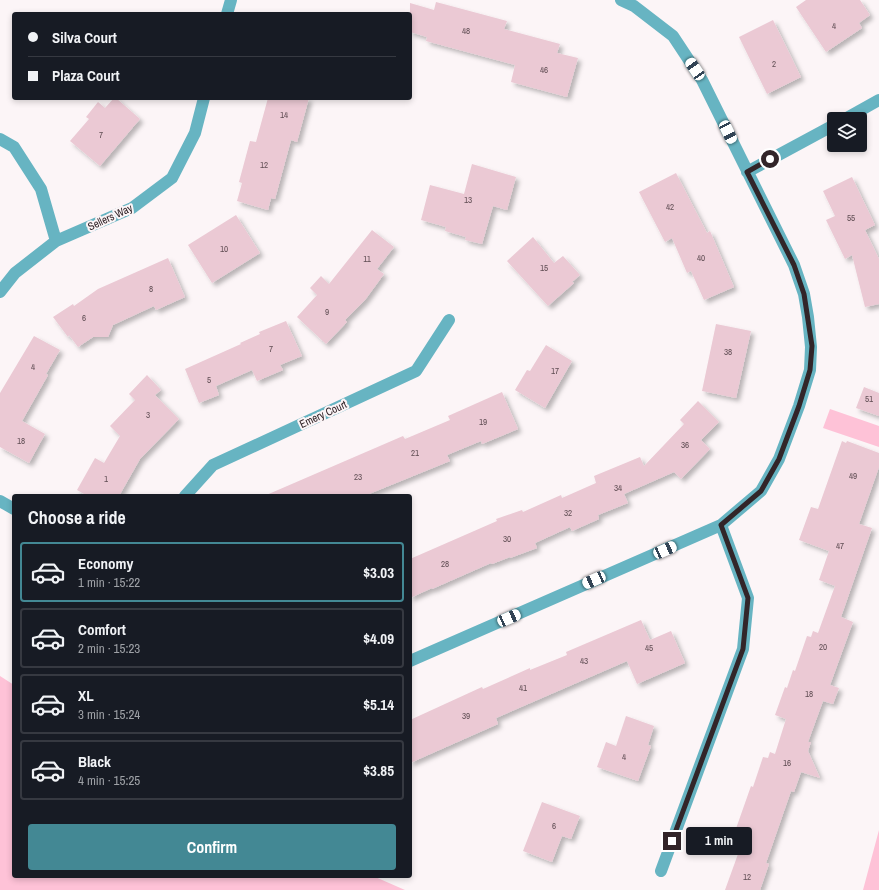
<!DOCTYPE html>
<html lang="en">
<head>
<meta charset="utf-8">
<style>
  :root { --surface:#171b24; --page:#242831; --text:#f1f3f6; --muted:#9ea1a6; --line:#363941; --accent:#438894 }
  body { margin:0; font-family:"Archivo Narrow",sans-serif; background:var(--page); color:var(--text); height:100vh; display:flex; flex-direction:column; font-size:15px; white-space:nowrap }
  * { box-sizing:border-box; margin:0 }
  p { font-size:13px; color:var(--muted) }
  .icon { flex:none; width:22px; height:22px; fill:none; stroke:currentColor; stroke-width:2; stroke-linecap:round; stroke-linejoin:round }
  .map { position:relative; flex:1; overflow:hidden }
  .panel { position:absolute; left:12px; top:494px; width:400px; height:384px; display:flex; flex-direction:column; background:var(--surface); border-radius:4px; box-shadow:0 2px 6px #0003 }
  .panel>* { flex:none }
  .top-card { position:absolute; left:12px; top:12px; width:400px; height:88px; border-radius:4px; box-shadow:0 2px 6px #0003; display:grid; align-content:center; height:88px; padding:0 16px; background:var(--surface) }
  .fabs { position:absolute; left:827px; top:112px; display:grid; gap:8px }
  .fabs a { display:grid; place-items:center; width:40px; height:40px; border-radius:4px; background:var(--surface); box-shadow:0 2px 6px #0003; font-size:20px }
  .end { position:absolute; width:18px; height:18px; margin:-9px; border:5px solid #322529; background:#fff; box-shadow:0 0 0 2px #fff }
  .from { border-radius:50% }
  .bubble { position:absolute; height:28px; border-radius:4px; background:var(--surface); box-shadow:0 2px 6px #0003; font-size:13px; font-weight:700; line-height:28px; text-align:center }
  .car { position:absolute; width:12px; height:24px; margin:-12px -6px; border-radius:5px; box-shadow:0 0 3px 1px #0007; background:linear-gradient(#fff 24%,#345 0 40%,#fff 0 76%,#345 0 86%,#fff 0) }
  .top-card b { display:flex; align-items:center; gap:14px; height:38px; font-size:15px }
  .top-card b+b { border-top:1px solid var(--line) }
  .top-card i { width:10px; height:10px; background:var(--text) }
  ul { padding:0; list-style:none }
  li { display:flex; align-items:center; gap:12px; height:60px; margin:0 8px 6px; padding:0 8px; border:2px solid var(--line); border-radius:4px }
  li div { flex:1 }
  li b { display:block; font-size:15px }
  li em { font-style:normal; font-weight:700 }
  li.active { border-color:var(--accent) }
  li>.icon { width:36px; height:36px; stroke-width:1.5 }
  h2 { padding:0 16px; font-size:18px; line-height:48px }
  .primary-button { display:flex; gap:8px; margin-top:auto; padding:8px 16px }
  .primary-button a { flex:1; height:46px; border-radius:4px; background:var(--accent); color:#fff; font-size:16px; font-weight:700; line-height:46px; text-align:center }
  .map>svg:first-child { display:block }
  .green { fill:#fec2d7 }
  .building { fill:#ebc9d4; filter:url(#shadow) }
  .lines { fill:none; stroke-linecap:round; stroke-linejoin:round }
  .minor { stroke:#67b4c2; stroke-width:12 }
  .route { stroke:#322529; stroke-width:5 }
  .labels { text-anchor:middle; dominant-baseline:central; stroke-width:4; stroke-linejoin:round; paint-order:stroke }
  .number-label { font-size:9px; fill:#604e54 }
  .street-label { font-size:11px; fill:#322529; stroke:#fcf5f7 }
</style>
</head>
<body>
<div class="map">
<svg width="879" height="890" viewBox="0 0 879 890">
  <defs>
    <filter id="shadow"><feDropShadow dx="3.5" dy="3.5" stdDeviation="2" flood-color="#0004"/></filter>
  </defs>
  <rect width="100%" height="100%" fill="#fcf5f7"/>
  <path class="green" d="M830 409 879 426V447L823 428Z
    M0 676 14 685V876H373L405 890H0Z
    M879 830V890H863Z"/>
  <path class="building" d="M806 0H860L870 15 859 23 862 28 826 52 796 7Z
    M436 2 507 21 504 29 560 44 557 53 578 58 567 97 511 82 515 65 426 41 427 37 410 32V3L434 10Z
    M773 20 801 77 767 94 739 37Z
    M114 98H116L140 119 100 166 70 141 89 119 86 117 98 102 105 108Z
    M268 98H309L297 142 291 140 275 199 271 198 268 210 237 201 242 183 239 182 250 141 256 142Z
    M472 164 516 177 507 210 493 206 482 244 465 240 466 237 445 231 446 227 421 220 430 185 464 194Z
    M676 173 707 233 710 231 734 287 704 300 691 271 687 273 672 238 665 242 639 192Z
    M852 177 875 225 865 230 879 259V304L865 307 852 255 845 259 826 220 835 216 823 191Z
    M236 215 260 253 212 283 188 245Z
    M372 230 394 247 377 269 384 274 365 300 345 320 347 322 326 344 297 317 317 295 310 288 321 276 329 284Z
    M533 237 554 263 563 256 580 275 572 282 574 283 548 306 507 261Z
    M168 258 185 297 156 310 154 306 113 325 108 337H93L78 347 69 335 68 337 53 317 73 304 74 306 98 289Z
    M286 321 302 356 280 365 283 370 257 381 252 370 216 386 219 395 199 403 185 369 241 344 240 343 260 334 259 332Z
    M716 324 751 331 736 398 702 391Z
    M34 336 60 350 46 374 48 375 22 421 45 434 29 463 0 447V393Z
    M546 345 572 361 545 408 515 390 527 370 530 371Z
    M147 375 161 390 155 395 179 419 140 459 119 496H88L77 490 95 458 104 463 120 436 110 426 135 400 129 394Z
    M864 387 879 393V416L856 408Z
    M502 392 518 429 482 444 481 441 447 455 450 461 364 496H264L403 436 405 439 450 420 448 416Z
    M698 401 719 422 701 440 710 449 681 479 674 472 624 494 628 503 598 515 599 519 572 531 570 527 535 543 537 548 510 558V557L492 564 491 563 432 589V588L410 598V559L497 521 496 519 522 510 523 512 561 495 562 498 596 483 594 476 640 457 644 466 684 424 680 420Z
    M842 441 846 443 847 441 879 453V467L859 524 872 528 841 617 853 622 830 685 839 688 833 704 823 701 808 742H811L808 751 820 778 801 772 794 792 791 791 766 863 769 864 760 890H725L742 843 732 840 751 786 753 787 763 757 768 758 770 752 775 754 786 719 775 715 785 687 787 688 793 670 795 671 807 636 811 637 813 631 818 633 835 586 819 580 829 551 799 540 811 507 818 509Z
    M641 620 650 640 671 631 685 663 637 684 627 661 496 718 498 724 410 763V720L482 687 483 689 530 668V670L567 655 566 652Z
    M626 716 654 726 648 745 651 746 638 781 597 767 606 742 616 746Z
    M542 802 580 816 571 839 562 836 552 862 523 851Z"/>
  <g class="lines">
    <path class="minor" d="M227 14 231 0
      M845 119 879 100
      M0 139 14 147 41 189 56 241
      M747 172 834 125
      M0 292 15 273 56 241 132 208 172 178 195 133 204 98
      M185 496 213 465 416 371 449 320
      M0 501 14 509
      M410 661 721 525 761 491 779 459 799 406 810 370 811 347 808 317 804 294 794 265 702 80 673 36 634 6 621 0
      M661 871 743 649 748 598 721 525"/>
  </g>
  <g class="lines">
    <path class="route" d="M672 841 743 649 748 598 721 525 761 491 779 459 799 406 810 370 812 346 804 294 794 265 747 172 770 159"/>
  </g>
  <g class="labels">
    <g class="number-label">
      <text x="834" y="26">4</text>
      <text x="466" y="31">48</text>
      <text x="774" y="64">2</text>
      <text x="544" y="70">46</text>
      <text x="284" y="115">14</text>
      <text x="101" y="135">7</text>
      <text x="264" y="165">12</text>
      <text x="468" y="200">13</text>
      <text x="670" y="207">42</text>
      <text x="851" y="218">55</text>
      <text x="224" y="249">10</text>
      <text x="701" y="258">40</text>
      <text x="367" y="259">11</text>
      <text x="544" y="268">15</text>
      <text x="151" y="289">8</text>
      <text x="327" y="312">9</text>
      <text x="84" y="318">6</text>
      <text x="271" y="349">7</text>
      <text x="728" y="352">38</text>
      <text x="33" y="367">4</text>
      <text x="555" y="371">17</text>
      <text x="209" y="380">5</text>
      <text x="869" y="399">51</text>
      <text x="148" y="415">3</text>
      <text x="483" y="422">19</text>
      <text x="21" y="441">18</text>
      <text x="685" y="445">36</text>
      <text x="415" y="453">21</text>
      <text x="853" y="476">49</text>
      <text x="358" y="477">23</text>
      <text x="106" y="479">1</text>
      <text x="618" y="488">34</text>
      <text x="568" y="513">32</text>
      <text x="507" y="539">30</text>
      <text x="840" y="546">47</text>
      <text x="445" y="564">28</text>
      <text x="823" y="647">20</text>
      <text x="649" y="648">45</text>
      <text x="584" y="661">43</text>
      <text x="523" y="688">41</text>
      <text x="809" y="694">18</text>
      <text x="466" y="716">39</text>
      <text x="624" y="757">4</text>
      <text x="787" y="763">16</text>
      <text x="554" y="826">6</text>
      <text x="747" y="877">12</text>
    </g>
    <g class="street-label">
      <text transform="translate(110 217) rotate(-25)">Sellers Way</text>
      <text transform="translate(323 414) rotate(-25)">Emery Court</text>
    </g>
  </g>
</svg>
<div class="fabs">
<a><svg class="icon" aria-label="layers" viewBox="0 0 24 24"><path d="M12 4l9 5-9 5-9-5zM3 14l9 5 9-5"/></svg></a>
</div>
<i class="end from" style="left:770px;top:159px"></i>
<i class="end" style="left:672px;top:841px"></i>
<div class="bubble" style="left:686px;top:827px;width:66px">1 min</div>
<i class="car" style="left:695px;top:69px;rotate:326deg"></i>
<i class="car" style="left:728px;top:132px;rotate:154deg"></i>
<i class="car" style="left:665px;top:550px;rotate:66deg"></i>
<i class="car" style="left:594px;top:580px;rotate:246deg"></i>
<i class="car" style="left:509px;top:618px;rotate:66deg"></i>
<div class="top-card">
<b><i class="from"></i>Silva Court</b>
<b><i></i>Plaza Court</b>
</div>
<section class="panel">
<h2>Choose a ride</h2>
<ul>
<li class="active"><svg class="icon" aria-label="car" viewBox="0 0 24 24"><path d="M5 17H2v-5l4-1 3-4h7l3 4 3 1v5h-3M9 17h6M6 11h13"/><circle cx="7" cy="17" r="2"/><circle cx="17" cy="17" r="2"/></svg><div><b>Economy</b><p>1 min · 15:22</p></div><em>$3.03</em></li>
<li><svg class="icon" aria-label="car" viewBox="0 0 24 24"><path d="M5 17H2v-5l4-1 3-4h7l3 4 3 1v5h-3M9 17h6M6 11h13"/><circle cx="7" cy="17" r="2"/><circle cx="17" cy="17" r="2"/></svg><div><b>Comfort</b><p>2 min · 15:23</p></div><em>$4.09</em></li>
<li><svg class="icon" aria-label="car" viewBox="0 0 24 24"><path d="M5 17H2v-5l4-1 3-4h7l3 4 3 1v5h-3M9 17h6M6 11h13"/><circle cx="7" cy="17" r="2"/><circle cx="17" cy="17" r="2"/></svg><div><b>XL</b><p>3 min · 15:24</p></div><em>$5.14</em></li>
<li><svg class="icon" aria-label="car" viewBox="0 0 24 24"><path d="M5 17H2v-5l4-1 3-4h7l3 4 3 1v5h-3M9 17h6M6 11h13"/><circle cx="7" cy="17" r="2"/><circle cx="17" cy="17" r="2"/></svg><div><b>Black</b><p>4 min · 15:25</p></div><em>$3.85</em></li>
</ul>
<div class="primary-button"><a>Confirm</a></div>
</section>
</div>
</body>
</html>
